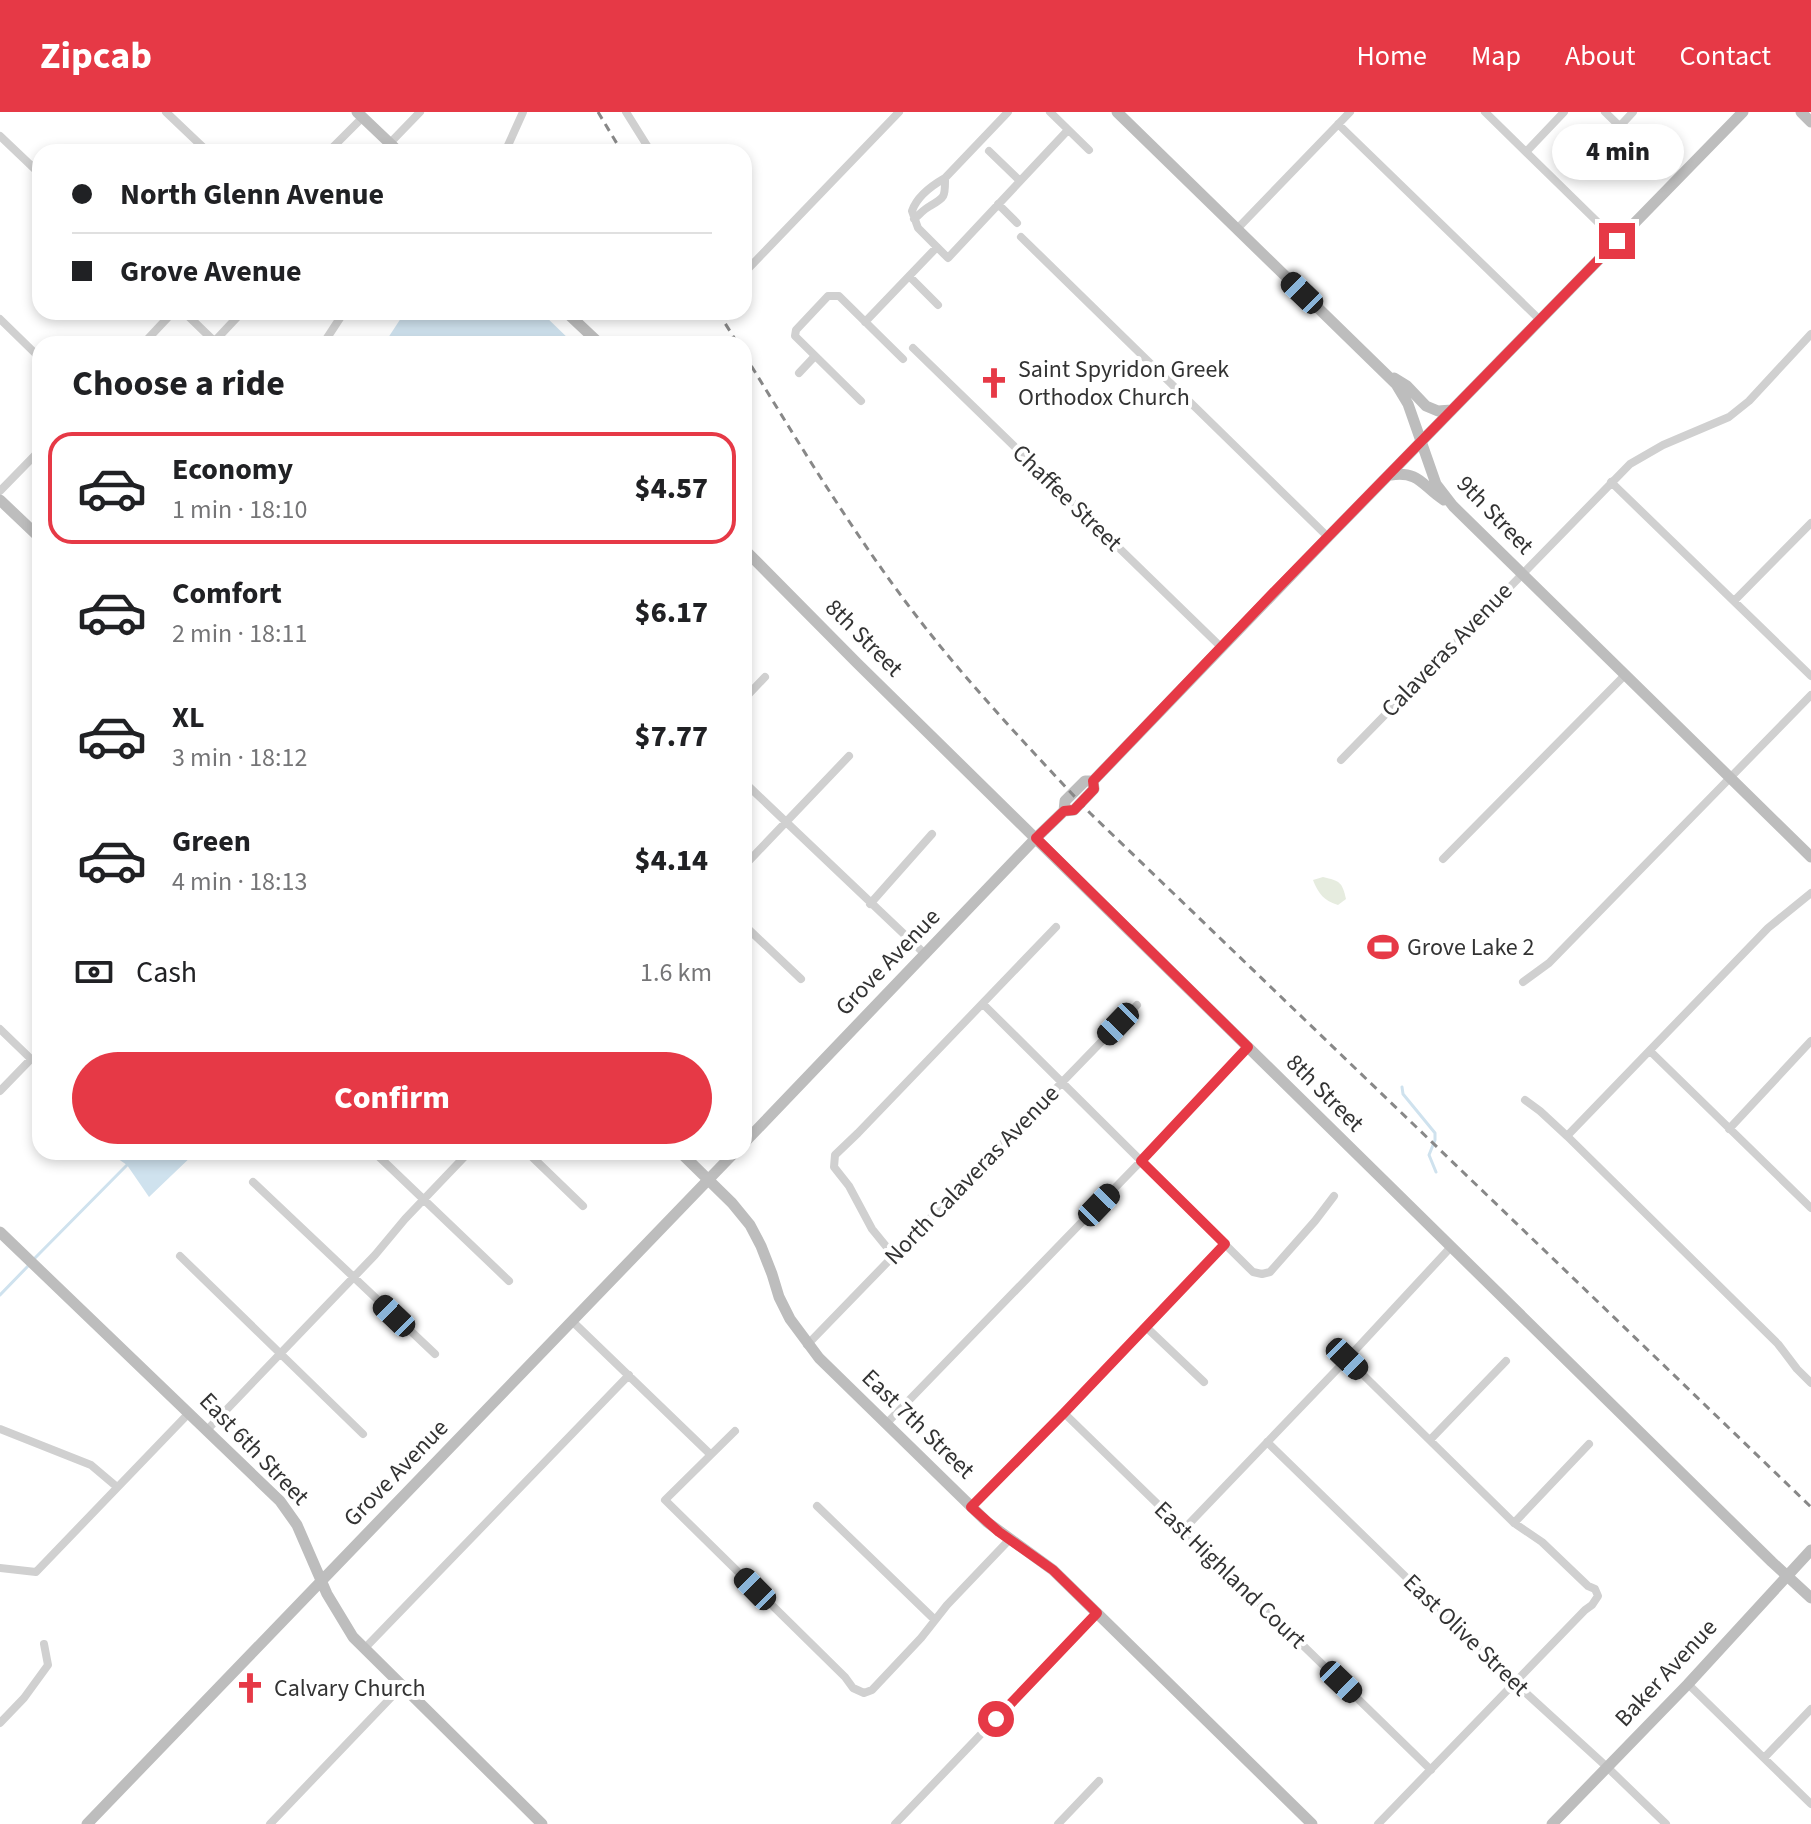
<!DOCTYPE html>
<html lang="en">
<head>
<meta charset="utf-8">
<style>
  :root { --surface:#fff; --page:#f2f2f2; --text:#202124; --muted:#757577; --line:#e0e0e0; --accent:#e63946 }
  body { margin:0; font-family:"Source Sans 3",sans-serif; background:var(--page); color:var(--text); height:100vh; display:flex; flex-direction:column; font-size:30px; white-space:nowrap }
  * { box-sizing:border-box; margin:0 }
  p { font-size:26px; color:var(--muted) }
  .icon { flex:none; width:44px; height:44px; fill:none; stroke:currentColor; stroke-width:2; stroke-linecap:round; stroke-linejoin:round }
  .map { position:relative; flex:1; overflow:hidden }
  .panel { position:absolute; left:32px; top:224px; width:720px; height:824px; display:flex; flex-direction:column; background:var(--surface); border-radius:24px; box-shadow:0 4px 12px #0003 }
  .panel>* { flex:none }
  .guide { position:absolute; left:32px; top:32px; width:720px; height:176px; border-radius:24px; box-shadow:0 4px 12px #0003; display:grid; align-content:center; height:176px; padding:0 40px; background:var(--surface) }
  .end { position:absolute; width:36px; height:36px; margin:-18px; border:10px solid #e63946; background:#fff; box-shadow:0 0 0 4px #fff }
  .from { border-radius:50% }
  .bubble { position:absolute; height:56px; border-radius:28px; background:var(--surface); box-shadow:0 4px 12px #0003; font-size:26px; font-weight:800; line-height:56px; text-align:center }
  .car { position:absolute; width:24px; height:48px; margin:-24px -12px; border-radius:10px; box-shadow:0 0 6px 2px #0007; background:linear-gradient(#222 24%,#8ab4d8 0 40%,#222 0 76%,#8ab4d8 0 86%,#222 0) }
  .guide b { display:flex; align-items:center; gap:28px; height:76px; font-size:30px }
  .guide b+b { border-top:2px solid var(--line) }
  .guide i { width:20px; height:20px; background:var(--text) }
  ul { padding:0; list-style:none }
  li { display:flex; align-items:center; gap:24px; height:112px; margin:0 16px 12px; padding:0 24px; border:4px solid transparent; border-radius:24px }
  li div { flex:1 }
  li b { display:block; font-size:30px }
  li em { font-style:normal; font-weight:800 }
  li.current { border-color:var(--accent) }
  li>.icon { width:72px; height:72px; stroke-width:1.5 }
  h2 { padding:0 40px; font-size:36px; line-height:96px }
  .pay { display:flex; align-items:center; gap:20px; height:88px; padding:0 40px; font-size:30px }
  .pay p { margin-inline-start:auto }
  .primary-button { display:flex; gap:16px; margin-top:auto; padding:16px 40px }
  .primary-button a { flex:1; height:92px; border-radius:48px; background:var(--accent); color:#fff; font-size:32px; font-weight:800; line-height:92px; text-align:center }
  header { display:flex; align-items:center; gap:48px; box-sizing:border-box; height:112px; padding:0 40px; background:var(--accent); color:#fff }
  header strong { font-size:38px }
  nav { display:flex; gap:44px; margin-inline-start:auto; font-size:28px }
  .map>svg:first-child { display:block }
  .green { fill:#e6ecdf }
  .water { fill:#cfe2ee }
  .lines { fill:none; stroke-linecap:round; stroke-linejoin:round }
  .stream { stroke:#cfe2ee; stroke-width:3 }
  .street { stroke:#d0d0d0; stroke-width:8 }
  .secondary { stroke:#bdbdbd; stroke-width:11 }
  .rail { stroke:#888; stroke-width:3; stroke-dasharray:8 6; stroke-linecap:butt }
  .route { stroke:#e63946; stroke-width:10 }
  .labels { text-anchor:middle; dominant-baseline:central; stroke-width:8; stroke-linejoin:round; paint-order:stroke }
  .poi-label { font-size:24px; fill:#333; stroke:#fff; text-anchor:start }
  .street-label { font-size:24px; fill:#333; stroke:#fff }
</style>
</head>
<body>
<header>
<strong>Zipcab</strong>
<nav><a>Home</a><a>Map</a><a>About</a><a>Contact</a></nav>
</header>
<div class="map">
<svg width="1811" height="1712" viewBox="0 0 1811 1712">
  <rect width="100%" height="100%" fill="#fff"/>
  <path class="green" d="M1323 765C1340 769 1342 770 1346 787L1338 793C1324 789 1318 781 1313 768Z"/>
  <path class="water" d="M405 200H541L574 232H384Z
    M108 1040H196L149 1085 127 1053Z"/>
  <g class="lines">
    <path class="stream" d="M1402 975 1403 982 1435 1021V1028L1429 1043 1436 1060
      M34 1147 127 1053
      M0 1183 29 1153"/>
    <path class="street" d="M166 0 208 40
      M626 0 651 40
      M1008 0 945 66C931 74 917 84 912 99L918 116 948 146 1068 18
      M1050 0 1089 38
      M1485 0 1617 129
      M1605 0 1651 45
      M1338 12 1540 208
      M1620 14 1633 0
      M0 24 40 62
      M390 31 420 0
      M989 39 1020 69
      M328 40 363 5
      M505 40 523 0
      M1526 40 1564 0
      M998 92 1017 111
      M914 107C919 103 924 97 930 94 946 85 945 84 945 66
      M1237 117 1350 0
      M1021 125 1328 425
      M744 161 899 0
      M909 164 938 193
      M184 200 214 229
      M0 207 40 246
      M865 210 937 135
      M143 232 173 200
      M212 232 242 200
      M323 232 344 200
      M913 236 1222 536
      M799 261 815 244
      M861 289 795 224 796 218 828 184H839L903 247
      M1611 370 1811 564
      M0 379 40 338
      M1734 489 1811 411
      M744 587 765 565
      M1341 648 1630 352 1663 333 1729 305 1749 289 1811 222
      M744 670 926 843
      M1443 747 1625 563
      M744 754 849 644
      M870 792 932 722
      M744 813 801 867
      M1523 870 1549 851 1811 583
      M983 892 1253 1160 1262 1162 1270 1160 1315 1109 1334 1084
      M0 917 31 947 0 979
      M1650 939 1811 1096
      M1525 988 1540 999 1567 1024 1778 1232 1797 1257 1811 1271
      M1729 1017 1811 929
      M1567 1024 1768 816 1811 781
      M374 1040 509 1169
      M527 1040 583 1094
      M253 1070 435 1242
      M180 1144 363 1322
      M894 1144 872 1117 849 1074 834 1055 835 1043 858 1021 1056 815
      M572 1209 710 1342
      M1146 1215 1204 1270
      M807 1233 1137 893
      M1347 1247 1514 1411 1542 1430 1588 1474 1595 1477 1598 1484 1592 1493 1585 1498 1378 1712
      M1064 1301 1431 1658
      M886 1312 1141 1049 1248 935
      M0 1317 91 1353 117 1375
      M207 1318 375 1143 405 1107 469 1040
      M735 1319 665 1388 845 1565 853 1576 864 1581 872 1578 921 1526 947 1493 1010 1427
      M1430 1328 1506 1249
      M1267 1330 1515 1571 1607 1655 1666 1712
      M817 1394 935 1508
      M971 1395 1064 1301 1225 1132
      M1514 1411 1589 1332
      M1184 1417 1347 1247 1450 1136
      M0 1456 36 1460 189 1301
      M364 1537 629 1263
      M1688 1572 1811 1692
      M0 1611 24 1586 48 1553 44 1532
      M1764 1646 1811 1597
      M270 1712 402 1574
      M895 1712 1097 1501
      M1058 1712 1099 1669"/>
    <path class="secondary" d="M357 0 399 40
      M1117 0 1396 272 1408 292 1436 372 1453 394 1811 745
      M1801 0 1811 10
      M566 200 600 232
      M1394 266 1407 274 1426 294 1438 299 1452 298
      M1391 363C1420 359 1422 374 1444 388
      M0 388 40 426
      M744 437 858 552 1772 1450 1811 1486
      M1064 699 1065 689 1085 669H1093
      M744 1031 1036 726 1064 699 1074 698 1094 677 1093 669 1328 425 1743 0
      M680 1040 732 1091 750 1113 761 1134 772 1162 779 1185 790 1207 819 1246 987 1410 1053 1458 1312 1712
      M0 1120 280 1389 297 1413 327 1482 353 1525 542 1712
      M87 1712 735 1040
      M1552 1712 1688 1572 1811 1438"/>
    <path class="rail" d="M598 0 622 40
      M718 200 738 232
      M744 242C800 333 855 425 921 510 973 577 1032 639 1090 701L1811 1395"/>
  </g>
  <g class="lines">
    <path class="route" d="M996 1607 1097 1501 1053 1458 999 1420 971 1395 1064 1301 1225 1132 1141 1049 1248 935 1036 726 1064 699 1074 698 1094 677 1093 669 1273 481 1617 129"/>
  </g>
  <defs>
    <symbol id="church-bare" viewBox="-9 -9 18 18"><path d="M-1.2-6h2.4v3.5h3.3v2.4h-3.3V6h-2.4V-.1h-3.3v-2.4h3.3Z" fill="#e63946" stroke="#fff" stroke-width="2.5" paint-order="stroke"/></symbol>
    <symbol id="stadium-bare" viewBox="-9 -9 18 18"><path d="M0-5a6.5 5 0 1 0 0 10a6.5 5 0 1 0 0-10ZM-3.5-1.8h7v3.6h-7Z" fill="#e63946" stroke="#fff" stroke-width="2.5" paint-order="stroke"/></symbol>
  </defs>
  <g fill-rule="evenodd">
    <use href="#church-bare" x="972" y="249" width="44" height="44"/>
    <use href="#stadium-bare" x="1361" y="813" width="44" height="44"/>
    <use href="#church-bare" x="228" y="1554" width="44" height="44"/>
  </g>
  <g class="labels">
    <g class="poi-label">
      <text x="1018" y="257">Saint Spyridon Greek<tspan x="1018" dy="28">Orthodox Church</tspan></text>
      <text x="1407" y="835">Grove Lake 2</text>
      <text x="274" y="1576">Calvary Church</text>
    </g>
    <g class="street-label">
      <text transform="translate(1067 386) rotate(44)">Chaffee Street</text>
      <text transform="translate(1495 403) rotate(46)">9th Street</text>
      <text transform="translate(864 526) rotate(45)">8th Street</text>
      <text transform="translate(1447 538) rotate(-46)">Calaveras Avenue</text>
      <text transform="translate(888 850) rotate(-46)">Grove Avenue</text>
      <text transform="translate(1325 981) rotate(45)">8th Street</text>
      <text transform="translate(972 1063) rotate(-46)">North Calaveras Avenue</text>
      <text transform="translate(918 1312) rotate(44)">East 7th Street</text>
      <text transform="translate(254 1337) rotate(46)">East 6th Street</text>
      <text transform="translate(396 1361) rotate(-46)">Grove Avenue</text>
      <text transform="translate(1230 1463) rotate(44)">East Highland Court</text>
      <text transform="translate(1466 1523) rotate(44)">East Olive Street</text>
      <text transform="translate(1666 1561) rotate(-47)">Baker Avenue</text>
    </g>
  </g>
</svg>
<i class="end from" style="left:996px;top:1607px"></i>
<i class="end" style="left:1617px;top:129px"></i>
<div class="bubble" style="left:1552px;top:12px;width:132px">4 min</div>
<i class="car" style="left:1302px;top:181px;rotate:314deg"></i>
<i class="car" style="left:1118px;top:912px;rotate:224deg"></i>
<i class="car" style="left:1099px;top:1093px;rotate:44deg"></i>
<i class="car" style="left:394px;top:1204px;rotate:314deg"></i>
<i class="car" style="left:1347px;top:1247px;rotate:134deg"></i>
<i class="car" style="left:755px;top:1477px;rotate:315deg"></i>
<i class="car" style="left:1341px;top:1570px;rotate:134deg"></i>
<div class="guide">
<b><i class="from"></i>North Glenn Avenue</b>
<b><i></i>Grove Avenue</b>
</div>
<section class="panel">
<h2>Choose a ride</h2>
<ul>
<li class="current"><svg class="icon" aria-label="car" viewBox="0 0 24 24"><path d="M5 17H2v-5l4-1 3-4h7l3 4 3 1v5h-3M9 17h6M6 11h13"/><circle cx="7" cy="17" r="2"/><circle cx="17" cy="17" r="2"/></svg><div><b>Economy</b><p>1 min · 18:10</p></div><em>$4.57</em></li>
<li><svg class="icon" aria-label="car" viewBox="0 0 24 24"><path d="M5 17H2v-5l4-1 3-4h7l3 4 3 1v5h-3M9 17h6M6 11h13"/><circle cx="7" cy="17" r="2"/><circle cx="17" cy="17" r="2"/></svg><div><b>Comfort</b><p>2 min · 18:11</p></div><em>$6.17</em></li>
<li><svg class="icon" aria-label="car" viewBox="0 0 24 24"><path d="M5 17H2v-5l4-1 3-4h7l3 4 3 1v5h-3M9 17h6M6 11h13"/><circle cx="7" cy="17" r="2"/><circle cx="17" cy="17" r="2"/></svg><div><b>XL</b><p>3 min · 18:12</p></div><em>$7.77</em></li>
<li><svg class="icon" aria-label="car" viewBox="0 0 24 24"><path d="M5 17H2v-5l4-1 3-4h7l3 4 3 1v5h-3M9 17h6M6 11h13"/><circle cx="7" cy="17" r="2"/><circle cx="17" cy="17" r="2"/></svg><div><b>Green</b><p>4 min · 18:13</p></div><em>$4.14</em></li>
</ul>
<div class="pay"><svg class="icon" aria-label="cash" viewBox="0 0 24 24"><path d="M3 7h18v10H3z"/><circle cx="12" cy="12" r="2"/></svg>Cash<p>1.6 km</p></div>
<div class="primary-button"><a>Confirm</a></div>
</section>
</div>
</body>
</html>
